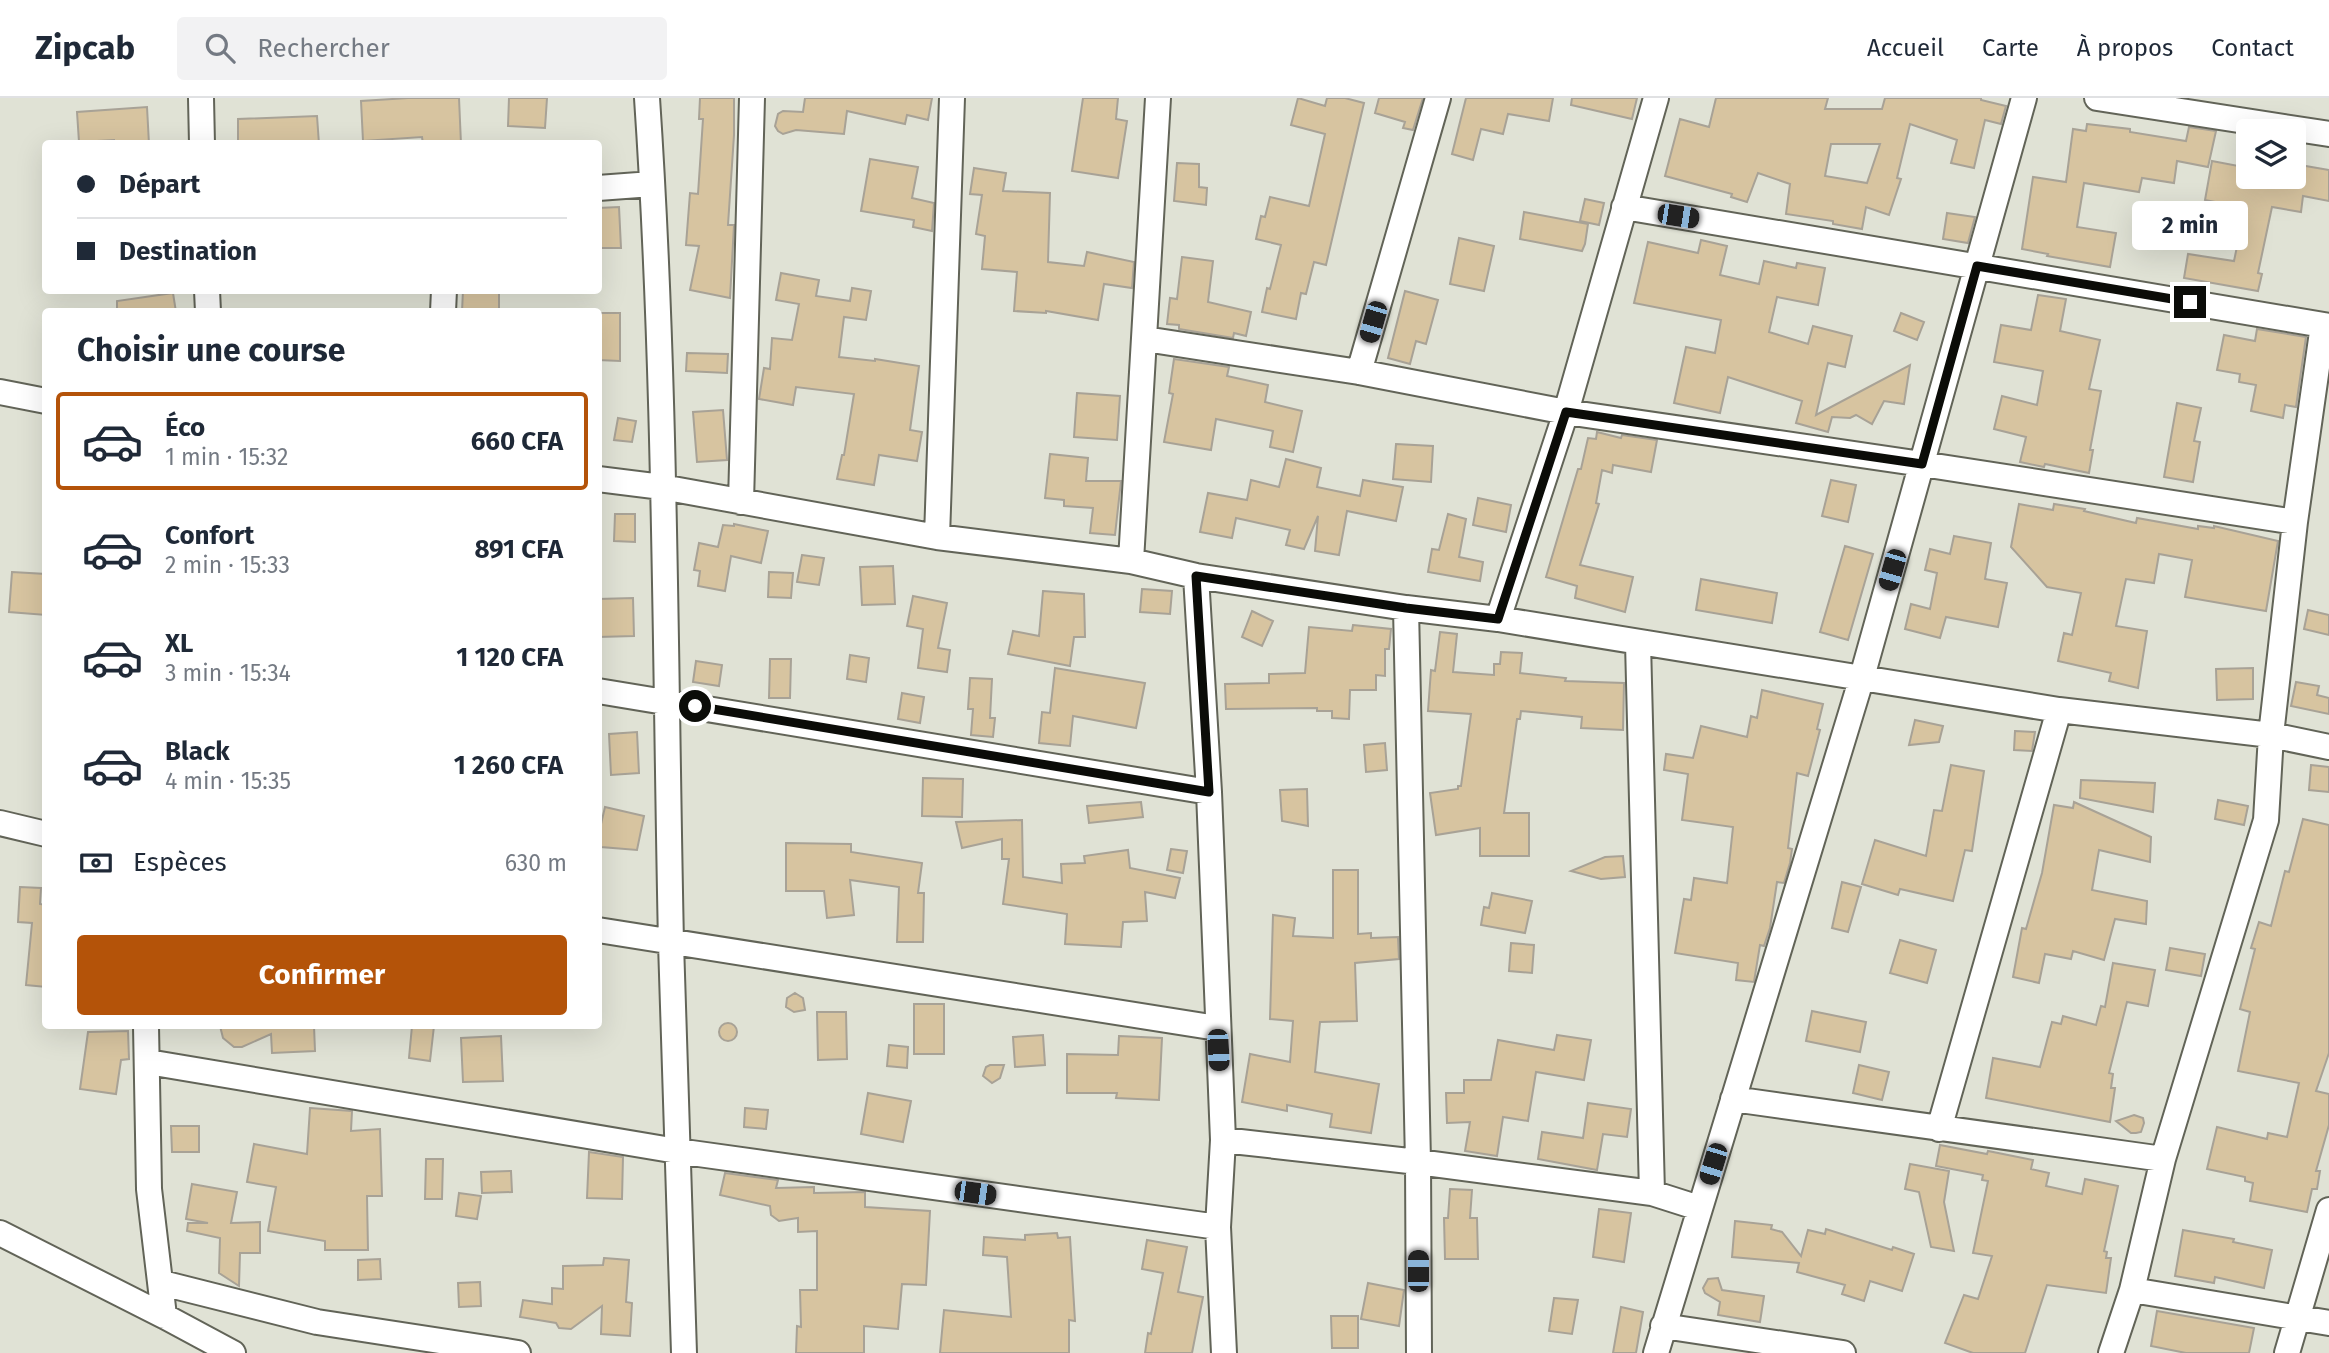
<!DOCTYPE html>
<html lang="fr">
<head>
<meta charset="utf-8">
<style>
  :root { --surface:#fff; --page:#f2f2f3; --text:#1f2937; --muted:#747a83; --line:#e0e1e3; --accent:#b45309 }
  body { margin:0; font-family:"Fira Sans",sans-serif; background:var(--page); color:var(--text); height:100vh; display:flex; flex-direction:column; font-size:26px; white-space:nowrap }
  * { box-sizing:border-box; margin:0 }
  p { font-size:23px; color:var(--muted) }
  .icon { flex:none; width:38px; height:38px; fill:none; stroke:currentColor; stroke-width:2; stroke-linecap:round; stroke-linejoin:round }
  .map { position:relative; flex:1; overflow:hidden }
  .side { position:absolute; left:42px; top:210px; width:560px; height:721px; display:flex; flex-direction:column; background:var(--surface); border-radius:7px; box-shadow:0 7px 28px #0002 }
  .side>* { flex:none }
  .top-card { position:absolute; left:42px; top:42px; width:560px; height:154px; border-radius:7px; box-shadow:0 7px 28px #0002; display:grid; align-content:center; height:154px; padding:0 35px; background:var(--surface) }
  .tools { position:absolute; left:2236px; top:21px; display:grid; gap:14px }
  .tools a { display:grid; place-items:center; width:70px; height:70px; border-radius:7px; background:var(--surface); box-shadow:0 7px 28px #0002; font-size:35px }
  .end { position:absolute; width:32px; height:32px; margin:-16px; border:9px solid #0b0c08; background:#fff; box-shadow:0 0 0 4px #fff }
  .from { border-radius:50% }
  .bubble { position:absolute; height:49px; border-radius:7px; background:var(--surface); box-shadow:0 7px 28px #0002; font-size:23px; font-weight:700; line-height:49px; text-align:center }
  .car { position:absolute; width:21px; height:42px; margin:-21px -10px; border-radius:9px; box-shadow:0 0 5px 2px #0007; background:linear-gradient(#222 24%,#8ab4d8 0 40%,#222 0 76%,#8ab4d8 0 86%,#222 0) }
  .top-card b { display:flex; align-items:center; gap:24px; height:66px; font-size:26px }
  .top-card b+b { border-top:2px solid var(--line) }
  .top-card i { width:18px; height:18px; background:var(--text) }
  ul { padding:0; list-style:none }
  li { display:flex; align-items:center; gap:21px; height:98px; margin:0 14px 10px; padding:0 21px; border:4px solid transparent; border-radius:7px }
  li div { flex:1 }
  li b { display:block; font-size:26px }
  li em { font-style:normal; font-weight:700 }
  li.on { border-color:var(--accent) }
  li>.icon { width:63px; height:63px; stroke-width:1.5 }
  h2 { padding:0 35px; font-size:32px; line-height:84px }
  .pay { display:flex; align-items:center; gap:18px; height:77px; padding:0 35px; font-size:26px }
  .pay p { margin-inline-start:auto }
  .primary-button { display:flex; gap:14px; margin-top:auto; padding:14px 35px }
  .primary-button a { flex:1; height:80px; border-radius:7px; background:var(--accent); color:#fff; font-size:28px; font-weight:700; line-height:80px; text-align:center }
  header { display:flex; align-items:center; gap:42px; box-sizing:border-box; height:98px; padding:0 35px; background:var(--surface); border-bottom:2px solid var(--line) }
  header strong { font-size:33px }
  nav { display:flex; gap:38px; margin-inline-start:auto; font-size:24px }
  .search { width:490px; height:63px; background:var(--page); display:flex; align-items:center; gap:18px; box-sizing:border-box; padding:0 24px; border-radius:7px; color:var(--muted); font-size:26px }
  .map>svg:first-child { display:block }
  .building { fill:#d7c4a0; stroke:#a8a296; stroke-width:2; fill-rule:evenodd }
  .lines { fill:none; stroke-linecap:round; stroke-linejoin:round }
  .minor-casing { stroke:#626458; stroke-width:28 }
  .minor { stroke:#fff; stroke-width:24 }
  .route { stroke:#0b0c08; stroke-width:9 }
</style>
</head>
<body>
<header>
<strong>Zipcab</strong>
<div class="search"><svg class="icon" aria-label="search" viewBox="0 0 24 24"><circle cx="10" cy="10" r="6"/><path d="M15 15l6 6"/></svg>Rechercher</div>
<nav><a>Accueil</a><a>Carte</a><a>À propos</a><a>Contact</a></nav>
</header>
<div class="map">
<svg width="2329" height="1255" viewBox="0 0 2329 1255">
  <rect width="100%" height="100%" fill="#e0e2d5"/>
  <path class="building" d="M408 0H459L461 46H423L422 39 363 43 361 3Z
    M509 0H547L545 30 508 28Z
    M700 0H734V37L728 127H734L730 200 690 192 699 148 686 147 690 95 698 96 703 21H699Z
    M805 0H932L928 22 907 17 905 26 847 13 844 36 796 32 783 36 778 33 775 28 778 16 783 13 803 14Z
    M1083 0H1118L1116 21 1127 23 1118 80 1072 73Z
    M1298 0 1325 8 1327 0H1345L1364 5 1326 167 1314 164 1306 196 1301 195 1296 221 1262 214 1267 190 1270 191 1281 147 1256 141 1261 118 1265 119 1270 99 1309 108 1325 36 1291 27Z
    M1379 0H1423L1413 32 1403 30 1405 24 1375 15Z
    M1466 0H1553L1549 23 1508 16 1503 36 1481 31 1473 62 1452 56Z
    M1572 0H1637L1632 21 1571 7Z
    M1716 0H1828L1825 11H1882L1885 0H1981V2L2006 8 2001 26 1985 22 1974 70 1951 65 1957 42 1910 26 1897 80 1901 81 1889 117 1866 109 1862 131 1833 126V123L1786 116 1790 86 1758 75 1747 104 1731 99 1732 96 1665 78 1680 21 1709 29ZM1831 46H1880L1867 85 1825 78Z
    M147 9 149 46H114V42L79 44 77 14Z
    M317 18 319 46H238V21Z
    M2087 26 2130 31V34L2186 43 2189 29 2216 33 2208 69 2177 63 2174 85 2142 80 2139 94 2084 85 2077 129 2116 135 2110 169 2047 158 2048 156 2022 151 2033 79 2066 84 2073 31 2086 33Z
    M870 61 918 69 912 100 934 105 932 133 913 129 914 122 861 113Z
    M2212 63 2249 70V79H2294V66L2329 72V103L2303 98 2301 114 2272 109 2258 175 2262 176 2258 193 2184 180 2188 156 2234 163 2245 110 2205 102Z
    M1177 65 1199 66V89L1207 90 1206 107 1174 103Z
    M974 70 1006 75 1003 93 1050 95 1048 164 1084 168 1087 154 1134 164 1132 190 1104 186 1098 222 1046 213V215L1014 213 1017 174 982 171 985 138 976 136 982 97 970 96Z
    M1585 101 1604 105 1599 127 1580 123Z
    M619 109 621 150H598V110Z
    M1524 114 1588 126 1585 146 1582 153 1520 141Z
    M1947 115 1975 119 1968 145 1943 141Z
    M1459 140 1494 148 1484 193 1450 186Z
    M1701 142 1727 148 1720 177 1759 186 1764 163 1796 170 1797 165 1825 170 1818 207 1777 199 1769 234 1808 246 1813 228 1852 238 1845 269 1828 265 1816 317 1910 267 1904 306 1884 303 1872 326 1856 317 1850 320 1832 319 1828 334 1796 325 1802 303 1728 279 1720 315 1674 305 1686 249 1715 255 1721 222 1634 205 1648 144 1698 155Z
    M1182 159 1213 163 1208 204 1251 214 1246 238 1234 235 1233 240 1179 231V227L1167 226 1170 200 1177 201Z
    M781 175 819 182 816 198 850 203 852 190 871 193 866 222 844 219 839 259 875 263V261L919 268 910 332 922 334 917 363 879 357 874 387 837 381 842 357H844L854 296 796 289 793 307 759 301 764 270 770 271 772 240 792 242 798 211 799 206 776 202Z
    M463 192H499V214H462Z
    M1405 193 1438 202 1426 246 1416 243 1410 266 1388 260Z
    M173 195 176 214H117V203Z
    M2038 197 2066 201 2060 233 2100 242 2089 291 2101 293 2090 352H2093L2089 375 2045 366 2044 369 2020 364 2026 339 1994 331 2002 298 2037 307 2043 273 1994 264 2001 227 2031 232Z
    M598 215H620V263L598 262Z
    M1901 215 1924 224 1917 242 1894 233Z
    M2257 231 2306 239 2296 309 2285 307 2283 320 2251 313 2256 287 2239 284 2240 276 2217 272 2224 237 2255 243Z
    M687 255 728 256 727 275 686 273Z
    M1174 261 1229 269 1227 278 1268 287 1265 304 1302 313 1293 354 1270 349 1273 333 1216 321 1211 352 1164 344 1173 296 1169 295Z
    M1077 295 1120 298 1117 342 1074 339Z
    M2177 305 2201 310 2194 343 2200 344 2193 384 2164 379Z
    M723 312 727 362 697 364 693 314Z
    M618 320 636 323 632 344 614 342Z
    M1597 334 1621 340 1622 337 1657 342 1651 374 1613 367 1612 375 1602 372 1596 405 1599 406 1580 467 1633 479 1625 514 1575 500 1577 488 1546 479 1578 371H1581L1588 340 1596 341Z
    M1396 346 1433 348 1431 384 1393 381Z
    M1050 356 1088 360 1086 383H1121L1115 437 1090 435 1093 410 1064 408V402L1045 400Z
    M1286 361 1321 370 1317 389 1360 398 1363 382 1403 389 1396 423 1347 413 1339 457 1315 453 1318 418 1304 451 1286 447 1290 432 1236 420 1232 440 1200 434 1208 395 1247 402 1251 382 1279 389Z
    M1831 382 1856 387 1848 424 1822 418Z
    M1478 400 1511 407 1506 434 1473 427Z
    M2019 406 2053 412 2054 406 2085 411 2084 413 2136 425 2137 420 2198 431V428L2214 430V428L2278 443 2266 513 2185 499 2192 462 2159 456 2154 485 2126 481 2116 528 2147 533 2138 590 2109 583 2111 575 2058 563 2064 535 2072 537 2081 495 2047 489 2011 449Z
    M615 416H635V444L614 443Z
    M1448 416 1466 421 1459 459 1483 464 1480 483 1428 474 1432 451 1439 452Z
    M734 426 768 433 761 465 731 458 725 493 698 488 700 473 694 472 699 445 718 449 723 427 734 428Z
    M1954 438 1991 445 1985 481 2007 485 1998 529 1946 519 1940 540 1905 531 1911 506 1930 511 1937 475 1925 472 1930 451 1950 456Z
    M1845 448 1873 456 1848 542 1820 534Z
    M802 457 824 460 819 487 797 484Z
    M893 468 895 506 862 507 860 469Z
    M12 474 46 476V517L9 514Z
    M769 474 793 475 791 500 768 499Z
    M1701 481 1777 495 1772 525 1696 512Z
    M1142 491 1172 493 1170 516 1140 514Z
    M1043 493 1084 496 1085 539H1074L1070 568 1008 556 1013 533 1039 538Z
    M913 498 947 505 938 550 950 552 947 574 918 570 923 531 907 528Z
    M633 500 634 538 598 539V501Z
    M2308 512 2329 517V537L2304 531Z
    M1252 513 1273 523 1262 548 1242 539Z
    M1353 527 1391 531 1389 551H1385V578L1376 577V592H1350L1349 621 1332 620V613H1317V610L1226 611 1225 586 1269 585V576L1305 575 1309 529 1352 533Z
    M1440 534 1457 536 1453 574 1494 577V566H1500L1501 554 1522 555 1520 575 1566 580 1565 583 1624 585 1623 632 1581 630 1582 619 1521 613 1520 621H1517L1504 715H1529V758H1480V730L1436 737 1430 695 1458 691V688H1461L1471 616 1428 613 1431 572 1435 573Z
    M850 557 869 560 866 584 847 581Z
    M770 561H791L790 600H769Z
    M696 563 722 567 719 588 693 584Z
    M1055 570 1145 585 1136 630 1073 618 1070 648 1039 645 1042 614 1050 615Z
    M2253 570V601L2217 602 2216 571Z
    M970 580 992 581 990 620H995L993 639 971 637 973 611H968Z
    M2296 584 2319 588 2317 597 2329 600V616L2291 608Z
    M1762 592 1823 606 1817 631 1820 632 1808 678 1797 675 1788 750 1792 751 1790 765 1784 785 1777 784 1770 830 1764 848 1760 847 1754 884 1736 882 1738 865 1675 855 1684 801 1691 802 1694 780 1727 785 1733 729 1682 722 1688 676 1664 672 1666 656 1693 660 1701 628 1747 639 1751 618 1757 620Z
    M902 595 924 599 920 625 898 621Z
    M1915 622 1943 628 1939 644 1909 647Z
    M2015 633 2035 634 2032 653 2014 652Z
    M637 634 639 675 611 677 609 636Z
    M1385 645 1387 672 1366 674 1364 647Z
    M1951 667 1984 673 1972 753 1965 752 1953 803 1900 791 1898 797 1862 786 1875 742 1926 758 1934 712 1942 713Z
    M2311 667 2329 669V694L2309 692Z
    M923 680 963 681 962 719 922 718Z
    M2081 682 2155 685 2153 714 2080 700Z
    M1307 691 1308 728 1282 723 1280 692Z
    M2218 702 2248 708 2244 727 2215 721Z
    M1141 704 1143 719 1089 725 1087 708Z
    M2074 704 2151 739 2150 764 2099 752 2092 792 2147 803 2146 826 2115 821 2104 862 2073 853 2071 861 2045 856 2039 885 2013 879 2022 830 2026 831 2042 775 2054 707 2073 710Z
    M605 709 644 718 637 752 601 749V726Z
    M2303 721 2329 727V955L2316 993 2329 996V1027L2316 1073H2320L2317 1091H2312L2307 1114 2250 1103 2253 1085 2245 1083V1079L2207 1071 2217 1029 2267 1041 2268 1035 2287 1039 2299 985 2238 973 2250 914 2240 911 2255 851 2251 850 2259 824 2271 828 2285 773 2289 774Z
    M1022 722 1023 779 1062 785 1061 766 1085 765 1084 758 1128 752 1130 770 1180 780 1175 800 1145 794 1147 823 1123 824 1121 849 1065 846 1067 816 1003 806 1009 761H1002V741L962 750 956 724Z
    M786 745 851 746V754L922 765 918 795H924L923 844H897L899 789 850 782 854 817 827 820 824 793H786Z
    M1171 751 1187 753 1183 775 1167 772Z
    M1623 758 1625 779 1601 781 1571 773 1605 759Z
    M1333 772H1358V836L1371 835V840L1398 839 1399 861 1355 865 1357 923 1320 924 1315 974 1379 986 1371 1035 1330 1029 1332 1016 1287 1007V1013L1242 1004 1250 956 1290 964 1293 923 1270 921 1273 817 1295 820 1293 838 1333 840Z
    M1842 784 1861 789 1848 834 1832 830Z
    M20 789 41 790 40 806 46 807V889L26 887 32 825 18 824Z
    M1492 795 1532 803 1525 835 1481 827 1484 809 1489 810Z
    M1900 842 1936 852 1927 885 1890 875Z
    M1511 845 1534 847 1532 875 1509 873Z
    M2170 850 2205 856 2201 878 2166 872Z
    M2113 865 2155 872 2148 908 2127 904 2109 975 2113 976 2111 990H2115L2110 1024 1986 1000 1993 960 2040 969 2052 924 2061 926 2063 918 2096 927 2101 908 2105 909Z
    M795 895 803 900 805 912 794 914 786 909 787 900Z
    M914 906H944V956H914Z
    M1812 913 1866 924 1860 954 1806 943Z
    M817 914H846L847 961 818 962Z
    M719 934a9 9 0 1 1 18 0a9 9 0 1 1-18 0Z
    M220 928H314L315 953 272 955 271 936 242 949H234L223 940Z
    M412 928H434L430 963 409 960Z
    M128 933 129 961 121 962 116 996 80 991 88 934Z
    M1043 937 1045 967 1015 969 1013 939Z
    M1557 937 1591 942 1584 982 1536 974 1528 1023 1503 1019 1497 1058 1465 1053 1470 1024 1447 1025 1446 995H1464V982H1491L1498 942 1554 952Z
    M501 938 503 983 463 984 461 940Z
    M1119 938 1162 940 1159 1002 1116 1000 1117 995H1067V956L1118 957Z
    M889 947 908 949 907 970 887 968Z
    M990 967H1004L1000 980 992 985 983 978 986 969Z
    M1859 967 1889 974 1882 1002 1853 995Z
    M868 995 911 1003 903 1044 861 1036Z
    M1588 1005 1631 1011 1627 1039 1603 1036 1597 1072 1538 1061 1542 1034 1583 1040Z
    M310 1010 352 1013 351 1033 380 1031 382 1098H367L368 1152H325V1143L268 1133 276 1089 247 1084 254 1046 307 1056Z
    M745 1010 768 1012 766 1031 744 1029Z
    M2134 1017 2143 1020 2144 1025 2141 1034 2136 1035H2131L2116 1023Z
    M171 1028H199V1054H172Z
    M1940 1047 1987 1056 1988 1053 2033 1062 2031 1071 2049 1075 2046 1088 2082 1096 2085 1081 2118 1088 2104 1153 2107 1154 2106 1160H2111L2106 1195 2047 1187 2025 1255H1973L1945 1245 1964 1197 1978 1201 1992 1158 1973 1155 1988 1083 1982 1082 1983 1077 1936 1068Z
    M589 1054 623 1059 622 1101 587 1100Z
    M426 1061H443L442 1101H425Z
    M1910 1066 1949 1073 1944 1104 1954 1153 1931 1149 1919 1094 1905 1091Z
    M511 1073 512 1094 482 1095 481 1074Z
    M725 1075 778 1082 776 1090 814 1089V1095L865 1094V1109L930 1113 926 1187 902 1186 898 1231 864 1228V1255H796L797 1228 801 1229 800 1192H817V1133L798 1134V1120L779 1123 771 1117 770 1108 720 1097Z
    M192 1086 237 1094 231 1125 260 1124V1155H240L239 1188 219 1175 220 1140 187 1133 188 1125H208L186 1121Z
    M1450 1091 1472 1092 1470 1120H1477L1478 1161H1445L1444 1120H1448Z
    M459 1095 481 1098 477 1121 456 1118Z
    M1599 1111 1631 1115 1624 1164 1593 1159Z
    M1735 1123 1772 1127 1771 1131 1782 1134 1801 1158 1808 1132 1825 1136 1826 1131 1892 1152 1893 1149 1914 1156 1902 1193 1870 1183 1864 1203 1842 1196 1845 1187 1797 1174 1799 1165 1732 1159Z
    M2183 1132 2234 1141 2233 1144 2272 1152 2264 1190 2215 1179 2214 1185 2175 1178Z
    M1057 1135 1058 1140 1070 1139 1075 1223 1069 1222V1255H940L944 1212 1011 1219 1007 1159 983 1157 984 1139 1025 1142V1137Z
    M1147 1142 1187 1149 1178 1194 1203 1199 1192 1255H1145L1148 1235 1151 1236 1163 1175 1142 1171Z
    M604 1160 629 1162 626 1204 632 1205 630 1238 601 1236 602 1208 571 1231 559 1230 556 1225 520 1219 523 1202 552 1206V1190L563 1191V1168L603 1167Z
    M380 1161 381 1181 358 1182V1162Z
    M1718 1180 1722 1192 1764 1198 1760 1224 1718 1217 1720 1204 1705 1195 1703 1190 1708 1181Z
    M480 1184 481 1208 459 1209 458 1185Z
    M1368 1185 1404 1192 1399 1228 1361 1221Z
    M1554 1200 1578 1202 1572 1236 1549 1233Z
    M1621 1209 1643 1214 1636 1255H1613Z
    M2157 1213 2254 1230 2249 1255H2186L2151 1248Z
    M1331 1218H1358V1250H1332Z"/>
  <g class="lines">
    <defs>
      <path id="minor" d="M201 0 202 46
        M647 0C666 281 665 563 671 845 675 982 680 1118 684 1255
        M2097 0 2329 36
        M598 90 652 86
        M1624 109 2329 228
        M207 192 208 214
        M443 214 444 192
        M1145 241 1359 274 1566 314 1922 366 2295 424
        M1359 274 1438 0
        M0 294 46 303
        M598 381 662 389 937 439 1131 463 1196 478 1406 510 1498 521 2059 612 2271 637 2329 649
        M741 404 752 0
        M937 439 952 0
        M1131 463 1158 0
        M1196 478 1209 694 1223 1042 1218 1129 1224 1255
        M1406 510 1418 1064 1419 1255
        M1498 521 1566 314 1656 0
        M1638 545 1652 1095
        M598 593 1209 694
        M0 725 46 736
        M598 832 1217 930
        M146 928 149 1091 164 1218
        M148 964 677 1053 1218 1129
        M1733 1001 2163 1061
        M1939 1031 2059 612
        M1223 1042 1418 1064 1652 1095 1699 1110
        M0 1135 164 1218 233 1255
        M162 1185 317 1224 518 1255
        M2132 1192 2329 1225
        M1663 1228 1843 1255
        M1656 1255 1862 579 2024 0
        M2111 1255 2132 1192 2163 1061 2266 722 2271 637 2295 424 2323 227
        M2287 1255 2329 1112"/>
    </defs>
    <use href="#minor" class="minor-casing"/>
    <use href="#minor" class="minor"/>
  </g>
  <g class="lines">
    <path class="route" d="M695 608 1209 694 1196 478 1406 510 1498 521 1566 314 1922 366 1977 168 2190 204"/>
  </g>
</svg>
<div class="tools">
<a><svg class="icon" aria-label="layers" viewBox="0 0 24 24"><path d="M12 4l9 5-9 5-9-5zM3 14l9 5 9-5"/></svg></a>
</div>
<i class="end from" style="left:695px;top:608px"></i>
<i class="end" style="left:2190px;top:204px"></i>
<div class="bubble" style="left:2132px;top:103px;width:116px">2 min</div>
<i class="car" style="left:1678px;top:118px;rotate:99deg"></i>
<i class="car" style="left:1373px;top:224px;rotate:196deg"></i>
<i class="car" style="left:1892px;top:472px;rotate:196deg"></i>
<i class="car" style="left:1218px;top:952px;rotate:177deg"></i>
<i class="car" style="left:1713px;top:1066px;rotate:197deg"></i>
<i class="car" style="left:975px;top:1095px;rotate:98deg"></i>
<i class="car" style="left:1418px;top:1173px;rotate:0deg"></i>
<div class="top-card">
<b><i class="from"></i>Départ</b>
<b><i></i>Destination</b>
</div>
<section class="side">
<h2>Choisir une course</h2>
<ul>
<li class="on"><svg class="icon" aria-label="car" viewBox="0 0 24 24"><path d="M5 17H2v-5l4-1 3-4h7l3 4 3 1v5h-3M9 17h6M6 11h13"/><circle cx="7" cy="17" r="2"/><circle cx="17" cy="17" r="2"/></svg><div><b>Éco</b><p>1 min · 15:32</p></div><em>660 CFA</em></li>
<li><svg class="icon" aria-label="car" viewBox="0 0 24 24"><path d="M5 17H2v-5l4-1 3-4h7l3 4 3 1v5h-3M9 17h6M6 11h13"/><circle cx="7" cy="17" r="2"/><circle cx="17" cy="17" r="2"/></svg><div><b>Confort</b><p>2 min · 15:33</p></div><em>891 CFA</em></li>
<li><svg class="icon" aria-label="car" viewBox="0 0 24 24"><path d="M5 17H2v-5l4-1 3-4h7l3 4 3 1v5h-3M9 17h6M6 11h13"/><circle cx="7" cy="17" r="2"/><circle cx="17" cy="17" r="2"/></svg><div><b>XL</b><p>3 min · 15:34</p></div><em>1 120 CFA</em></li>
<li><svg class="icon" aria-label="car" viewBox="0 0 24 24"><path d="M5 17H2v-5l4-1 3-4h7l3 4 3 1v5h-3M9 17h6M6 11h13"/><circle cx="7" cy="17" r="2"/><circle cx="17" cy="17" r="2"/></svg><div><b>Black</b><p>4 min · 15:35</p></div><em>1 260 CFA</em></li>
</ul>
<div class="pay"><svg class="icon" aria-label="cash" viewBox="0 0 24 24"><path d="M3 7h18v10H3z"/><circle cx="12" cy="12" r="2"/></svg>Espèces<p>630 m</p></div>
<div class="primary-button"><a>Confirmer</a></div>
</section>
</div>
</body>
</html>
